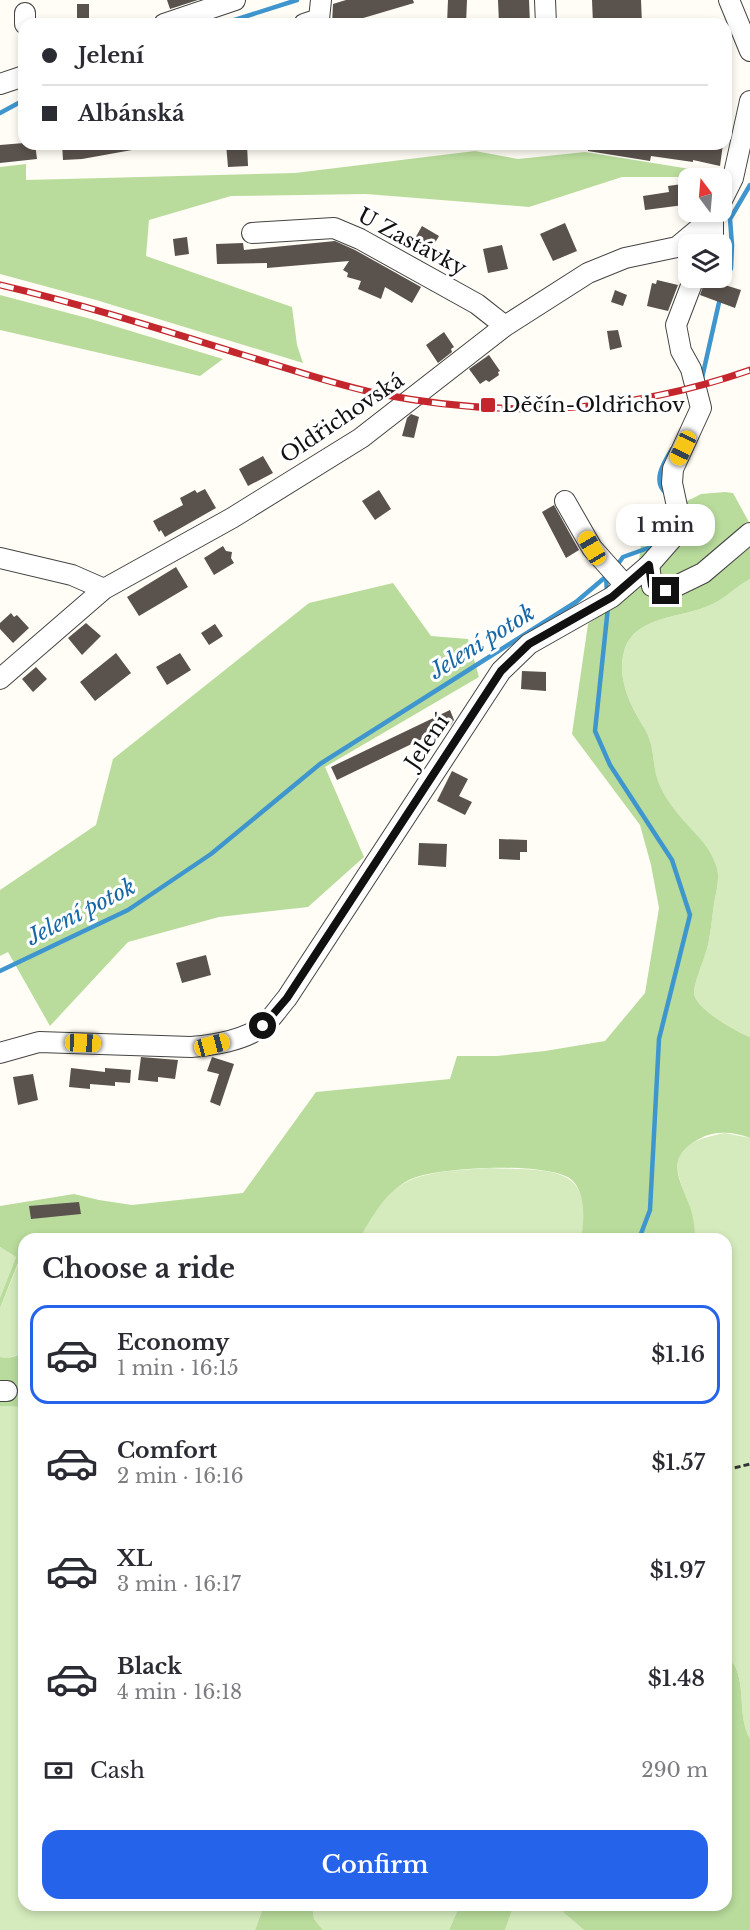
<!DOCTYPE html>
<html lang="en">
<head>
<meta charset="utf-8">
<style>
  :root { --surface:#fff; --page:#f2f2f3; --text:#2b2b33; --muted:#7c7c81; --line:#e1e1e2; --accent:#2563eb }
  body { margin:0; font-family:"Libre Baskerville",serif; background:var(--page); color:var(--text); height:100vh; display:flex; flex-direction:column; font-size:22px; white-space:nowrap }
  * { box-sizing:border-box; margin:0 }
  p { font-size:20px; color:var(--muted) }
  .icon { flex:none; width:33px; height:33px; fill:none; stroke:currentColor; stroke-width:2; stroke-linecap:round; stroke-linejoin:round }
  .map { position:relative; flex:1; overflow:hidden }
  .side { position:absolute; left:18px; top:1233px; width:714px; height:678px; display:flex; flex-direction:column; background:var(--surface); border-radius:18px; box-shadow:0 3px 9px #0003 }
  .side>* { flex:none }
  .hud { position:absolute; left:18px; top:18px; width:714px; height:132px; border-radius:18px; box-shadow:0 3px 9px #0003; display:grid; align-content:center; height:132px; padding:0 24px; background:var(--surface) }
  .needle { width:39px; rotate:344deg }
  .tools { position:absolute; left:678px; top:168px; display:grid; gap:12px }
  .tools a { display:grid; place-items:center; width:54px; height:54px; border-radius:12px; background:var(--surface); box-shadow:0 3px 9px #0003; font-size:30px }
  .end { position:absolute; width:27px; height:27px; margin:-14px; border:8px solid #111; background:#fff; box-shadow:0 0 0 3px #fff }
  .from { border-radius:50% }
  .bubble { position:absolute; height:42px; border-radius:18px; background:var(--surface); box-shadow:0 3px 9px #0003; font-size:20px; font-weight:600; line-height:42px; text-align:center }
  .car { position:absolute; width:18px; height:36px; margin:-18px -9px; border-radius:8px; box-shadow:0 0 4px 2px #0007; background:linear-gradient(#f5c518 24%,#345 0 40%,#f5c518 0 76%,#345 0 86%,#f5c518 0) }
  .hud b { display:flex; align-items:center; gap:21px; height:57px; font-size:22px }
  .hud b+b { border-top:2px solid var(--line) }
  .hud i { width:15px; height:15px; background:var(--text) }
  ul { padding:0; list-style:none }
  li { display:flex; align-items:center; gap:18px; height:99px; margin:0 12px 9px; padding:0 12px; border:3px solid transparent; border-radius:18px }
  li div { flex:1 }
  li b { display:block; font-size:22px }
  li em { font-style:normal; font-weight:600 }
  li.active { border-color:var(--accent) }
  li>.icon { width:54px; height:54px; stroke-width:1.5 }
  h2 { padding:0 24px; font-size:27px; line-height:72px }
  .pay { display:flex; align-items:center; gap:15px; height:66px; padding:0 24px; font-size:22px }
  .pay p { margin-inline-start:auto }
  .cta { display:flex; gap:12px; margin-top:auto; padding:12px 24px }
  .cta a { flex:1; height:69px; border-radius:18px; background:var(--accent); color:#fff; font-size:24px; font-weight:600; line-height:69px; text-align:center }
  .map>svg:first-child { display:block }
  .green { fill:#d5ebbd }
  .forest { fill:#b9dc9c }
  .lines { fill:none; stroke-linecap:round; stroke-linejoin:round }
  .stream { stroke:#3f96cf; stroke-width:4.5 }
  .building { fill:#5a524d }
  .minor-casing { stroke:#444; stroke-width:22 }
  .path { stroke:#333; stroke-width:3; stroke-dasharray:6 3; stroke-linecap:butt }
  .minor { stroke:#fff; stroke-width:20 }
  .rail-casing { stroke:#c4262e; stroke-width:7 }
  .rail { stroke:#fff; stroke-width:4.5; stroke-dasharray:14; stroke-linecap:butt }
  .route { stroke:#111; stroke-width:8 }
  .poi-dot { fill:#c4262e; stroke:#fff; stroke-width:2 }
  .labels { text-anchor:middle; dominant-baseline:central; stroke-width:6; stroke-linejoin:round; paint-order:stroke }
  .street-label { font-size:21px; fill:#111; stroke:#fff }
  .poi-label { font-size:21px; fill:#111; stroke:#fff; text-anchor:start }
  .water-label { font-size:22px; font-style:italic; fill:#1768a6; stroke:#fff }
</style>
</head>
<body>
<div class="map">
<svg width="750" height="1930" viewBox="0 0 750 1930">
  <rect width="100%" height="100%" fill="#fffdf5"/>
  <path class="green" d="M750 579V1037C737 1032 695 1009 694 993 694 982 705 957 708 945 711 931 712 918 714 904 716 892 720 880 717 868 710 842 686 828 672 806 664 795 657 782 655 769 653 758 653 748 649 738 646 729 640 722 636 714 626 696 618 672 624 652 633 616 681 618 708 606 724 600 735 587 750 579Z
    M725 1133 750 1138V1739C735 1712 750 1677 726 1654V1239H695C694 1187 641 1148 725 1133Z
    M489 1168C545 1171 597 1161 581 1239H359C367 1226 374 1211 384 1199 411 1169 452 1171 489 1168Z
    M0 1247 16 1257 0 1298Z
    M22 1255H24L23 1347C19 1358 10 1358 0 1357V1308Z
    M0 1406 24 1407V1905H264L255 1930H0Z
    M312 1905H460L449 1930H323L314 1919Z
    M514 1905H560L564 1913 584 1930H505Z"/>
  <path class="forest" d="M475 151 518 159 585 152 721 174 709 177H622L529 207 366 194 231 196 149 220 146 256 292 307 297 345 303 363 96 300 0 274V167L26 164V180L295 173Z
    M0 295 91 319 223 359 200 376 0 330Z
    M725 492 733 493 750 524V579C735 587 724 600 708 606 681 618 633 616 624 652 618 672 626 696 636 714 640 722 646 729 649 738 653 748 653 758 655 769 657 782 664 795 672 806 686 827 710 842 717 868 720 880 716 892 714 904 712 918 711 931 708 945 705 958 694 982 694 993 695 1009 737 1032 750 1037V1138C734 1132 715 1130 699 1139 667 1156 677 1174 688 1202 693 1214 695 1226 695 1239H581C584 1221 586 1197 574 1182 556 1160 433 1167 409 1180 384 1193 373 1216 359 1239H24V1255L20 1258 0 1308V1298L16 1257 0 1247V1206L74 1194 99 1200 132 1205 243 1193 316 1092 450 1079 457 1056H497L545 1051 605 1041 645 993 659 908 651 865 640 825 572 734 588 624 635 589 644 523 701 494Z
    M393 583 431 636 468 639 479 677 325 767 364 857 308 907 219 917 128 942 50 1026 8 952 0 956V890L96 825 113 759 309 603Z
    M24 1331V1407L0 1406V1357C23 1360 23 1350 24 1331Z
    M726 1654C750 1677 735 1712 750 1739V1930H584L564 1913 560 1905H726Z
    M264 1905H312L314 1919 323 1930H255Z
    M460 1905H514L505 1930H449Z"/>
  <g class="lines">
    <path class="stream" d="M222 24 297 0
      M0 113 24 100
      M721 290 731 268 732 245 730 219 750 185
      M702 378 720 298
      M667 494C651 482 664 462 672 449
      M615 568 623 557 651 547 666 524 668 505
      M606 576 607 593
      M608 607 595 731 610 765 672 860 690 915 659 1039 650 1210 639 1239
      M0 971 128 910 211 854 320 764 576 602 609 574"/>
  </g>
  <path class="building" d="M167 0H198L170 9Z
    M346 0H413L414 3 343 24H332L333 4Z
    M448 0H467L466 24H447Z
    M498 0H529L530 24H499Z
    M592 0H641L642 24H593Z
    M77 4H89V21H77Z
    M24 143 35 144 37 159 0 163V145Z
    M62 144H132V150L82 159 63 160Z
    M226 144H247L248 166 228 167Z
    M588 144H723L720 166 693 160V162L651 156 650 161 588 151Z
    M682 184 684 205 645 210 643 196 669 192 668 186Z
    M565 223 577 251 553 261 540 234Z
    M422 226 439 236 426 258 409 249Z
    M187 237 189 254 175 256 173 239Z
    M335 241 355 250 421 287 412 303 385 287 381 299 358 289 361 281 347 277 348 273 343 270 349 261 267 268V263L217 264 216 244 243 243 244 250Z
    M502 245 508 269 488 273 483 249Z
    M706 278H716L715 282 741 290 735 308 700 295Z
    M657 280 678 285 668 311 647 306 652 283 656 284Z
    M615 290 627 295 623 306 611 302Z
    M618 330 622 347 610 350 607 331Z
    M444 332 454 347 451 349 452 352 438 363 426 345Z
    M489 355 500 371 498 372 499 375 489 382 486 380 480 384 469 369Z
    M411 414 419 417 414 438 402 436 407 418Z
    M263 456 273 473 248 486 239 469Z
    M205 489 216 508 165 537 161 530 159 532 153 521 183 505 180 498 195 490 197 493Z
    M379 490 391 509 375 520 362 501Z
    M554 505 579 550 566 558 542 512Z
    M223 546 226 551 232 552 231 558 234 563 214 575 204 558Z
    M176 567 188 587 139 616 127 597Z
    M11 613 14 617 17 615 29 628 13 643 0 629V623Z
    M86 623 101 636 82 655 68 638Z
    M215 624 223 636 209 645 201 633Z
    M116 653 131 673 95 701 80 682Z
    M180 653 191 670 167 685 156 667Z
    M36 667 47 679 33 692 22 679Z
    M522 671 546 672V691L521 689Z
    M450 710 454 720 451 725 337 780 331 767Z
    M452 771 468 779 459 796 472 802 465 815 437 801Z
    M499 839 527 840V852H520V860L499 859Z
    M419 843 447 844 446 867 418 865Z
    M206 955 211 975 182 983 176 963Z
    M141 1057 178 1060 175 1079 158 1077V1082L138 1080Z
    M212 1057 234 1064 220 1106 210 1102 219 1074 207 1071Z
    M71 1068 105 1072V1068L131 1070 130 1083 115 1082V1086L90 1084V1089L69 1087Z
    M33 1074 38 1100 18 1105 13 1077Z
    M79 1202 81 1214 31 1219 29 1206Z"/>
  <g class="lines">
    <defs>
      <path id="minor" d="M545 0 546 24
        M729 0 750 51
        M25 13V24
        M164 24 235 0
        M304 24 319 19 321 0
        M0 84 24 76
        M722 200 733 178 750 101
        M252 233 334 228 360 239 477 304 505 326
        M710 244 713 239V217
        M565 501 592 548 625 585
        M0 558 72 575 104 589
        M649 565 652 586 666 591 703 573 750 533
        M0 679 104 589 232 518 361 438 505 326 588 273 625 258 677 247 713 217 715 212
        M0 1053 39 1042 191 1047C214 1045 242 1041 262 1027 271 1020 279 1007 287 998L501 671 529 644 612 597 649 565 671 540 678 511 672 483 673 469 701 408 691 369 681 351 676 325 694 278
        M0 1391H7"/>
    </defs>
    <use href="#minor" class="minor-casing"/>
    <path class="path" d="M726 1470 750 1464"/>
    <use href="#minor" class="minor"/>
    <defs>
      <path id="rail" d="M0 285C81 304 160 329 240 354 284 367 329 383 375 393 505 419 624 414 750 370"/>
    </defs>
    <use href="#rail" class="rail-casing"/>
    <use href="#rail" class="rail"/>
  </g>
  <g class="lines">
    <path class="route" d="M263 1026 287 998 501 671 529 644 612 597 649 565 652 586 666 591"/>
  </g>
  <rect class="poi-dot" x="480" y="397" width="16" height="16" rx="3"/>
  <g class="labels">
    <g class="street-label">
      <text transform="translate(412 242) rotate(28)">U Zastávky</text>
      <text transform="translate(342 418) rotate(-34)">Oldřichovská</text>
      <text transform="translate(427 742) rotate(-56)">Jelení</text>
    </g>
    <g class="poi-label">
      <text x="502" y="405">Děčín-Oldřichov</text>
    </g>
    <g class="water-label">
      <text transform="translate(482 642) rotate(-32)">Jelení potok</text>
      <text transform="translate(81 912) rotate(-27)">Jelení potok</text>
    </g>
  </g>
</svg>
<div class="tools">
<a><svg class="needle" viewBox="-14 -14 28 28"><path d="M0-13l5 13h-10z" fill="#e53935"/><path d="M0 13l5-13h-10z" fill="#7c7c81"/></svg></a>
<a><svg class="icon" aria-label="layers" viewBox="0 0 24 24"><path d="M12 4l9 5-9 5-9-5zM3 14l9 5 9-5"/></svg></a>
</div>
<i class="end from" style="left:263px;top:1026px"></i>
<i class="end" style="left:666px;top:591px"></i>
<div class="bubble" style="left:616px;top:504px;width:99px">1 min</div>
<i class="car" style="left:683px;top:448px;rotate:205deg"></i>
<i class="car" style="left:592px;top:548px;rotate:330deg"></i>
<i class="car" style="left:83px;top:1043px;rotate:92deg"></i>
<i class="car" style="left:212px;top:1045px;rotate:75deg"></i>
<div class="hud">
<b><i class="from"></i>Jelení</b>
<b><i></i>Albánská</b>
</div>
<section class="side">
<h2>Choose a ride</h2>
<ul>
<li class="active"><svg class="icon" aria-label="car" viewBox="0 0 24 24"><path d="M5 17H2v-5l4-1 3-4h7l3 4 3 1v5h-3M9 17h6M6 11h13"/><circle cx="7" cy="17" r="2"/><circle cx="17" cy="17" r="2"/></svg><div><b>Economy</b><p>1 min · 16:15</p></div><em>$1.16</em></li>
<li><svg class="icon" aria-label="car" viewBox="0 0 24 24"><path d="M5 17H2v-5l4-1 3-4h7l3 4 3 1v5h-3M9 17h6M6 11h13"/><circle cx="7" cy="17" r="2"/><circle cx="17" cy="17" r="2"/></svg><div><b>Comfort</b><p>2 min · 16:16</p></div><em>$1.57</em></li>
<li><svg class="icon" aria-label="car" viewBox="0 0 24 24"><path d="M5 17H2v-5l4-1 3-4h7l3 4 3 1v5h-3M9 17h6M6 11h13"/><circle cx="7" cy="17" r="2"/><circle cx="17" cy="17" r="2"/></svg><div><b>XL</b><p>3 min · 16:17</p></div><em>$1.97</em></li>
<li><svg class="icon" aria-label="car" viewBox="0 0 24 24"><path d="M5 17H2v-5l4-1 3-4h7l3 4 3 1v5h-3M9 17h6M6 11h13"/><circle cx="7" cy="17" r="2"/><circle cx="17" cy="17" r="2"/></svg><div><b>Black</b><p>4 min · 16:18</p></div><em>$1.48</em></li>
</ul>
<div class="pay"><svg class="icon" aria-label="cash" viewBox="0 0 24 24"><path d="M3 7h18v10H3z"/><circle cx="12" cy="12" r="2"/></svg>Cash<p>290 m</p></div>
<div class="cta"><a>Confirm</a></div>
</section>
</div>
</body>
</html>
